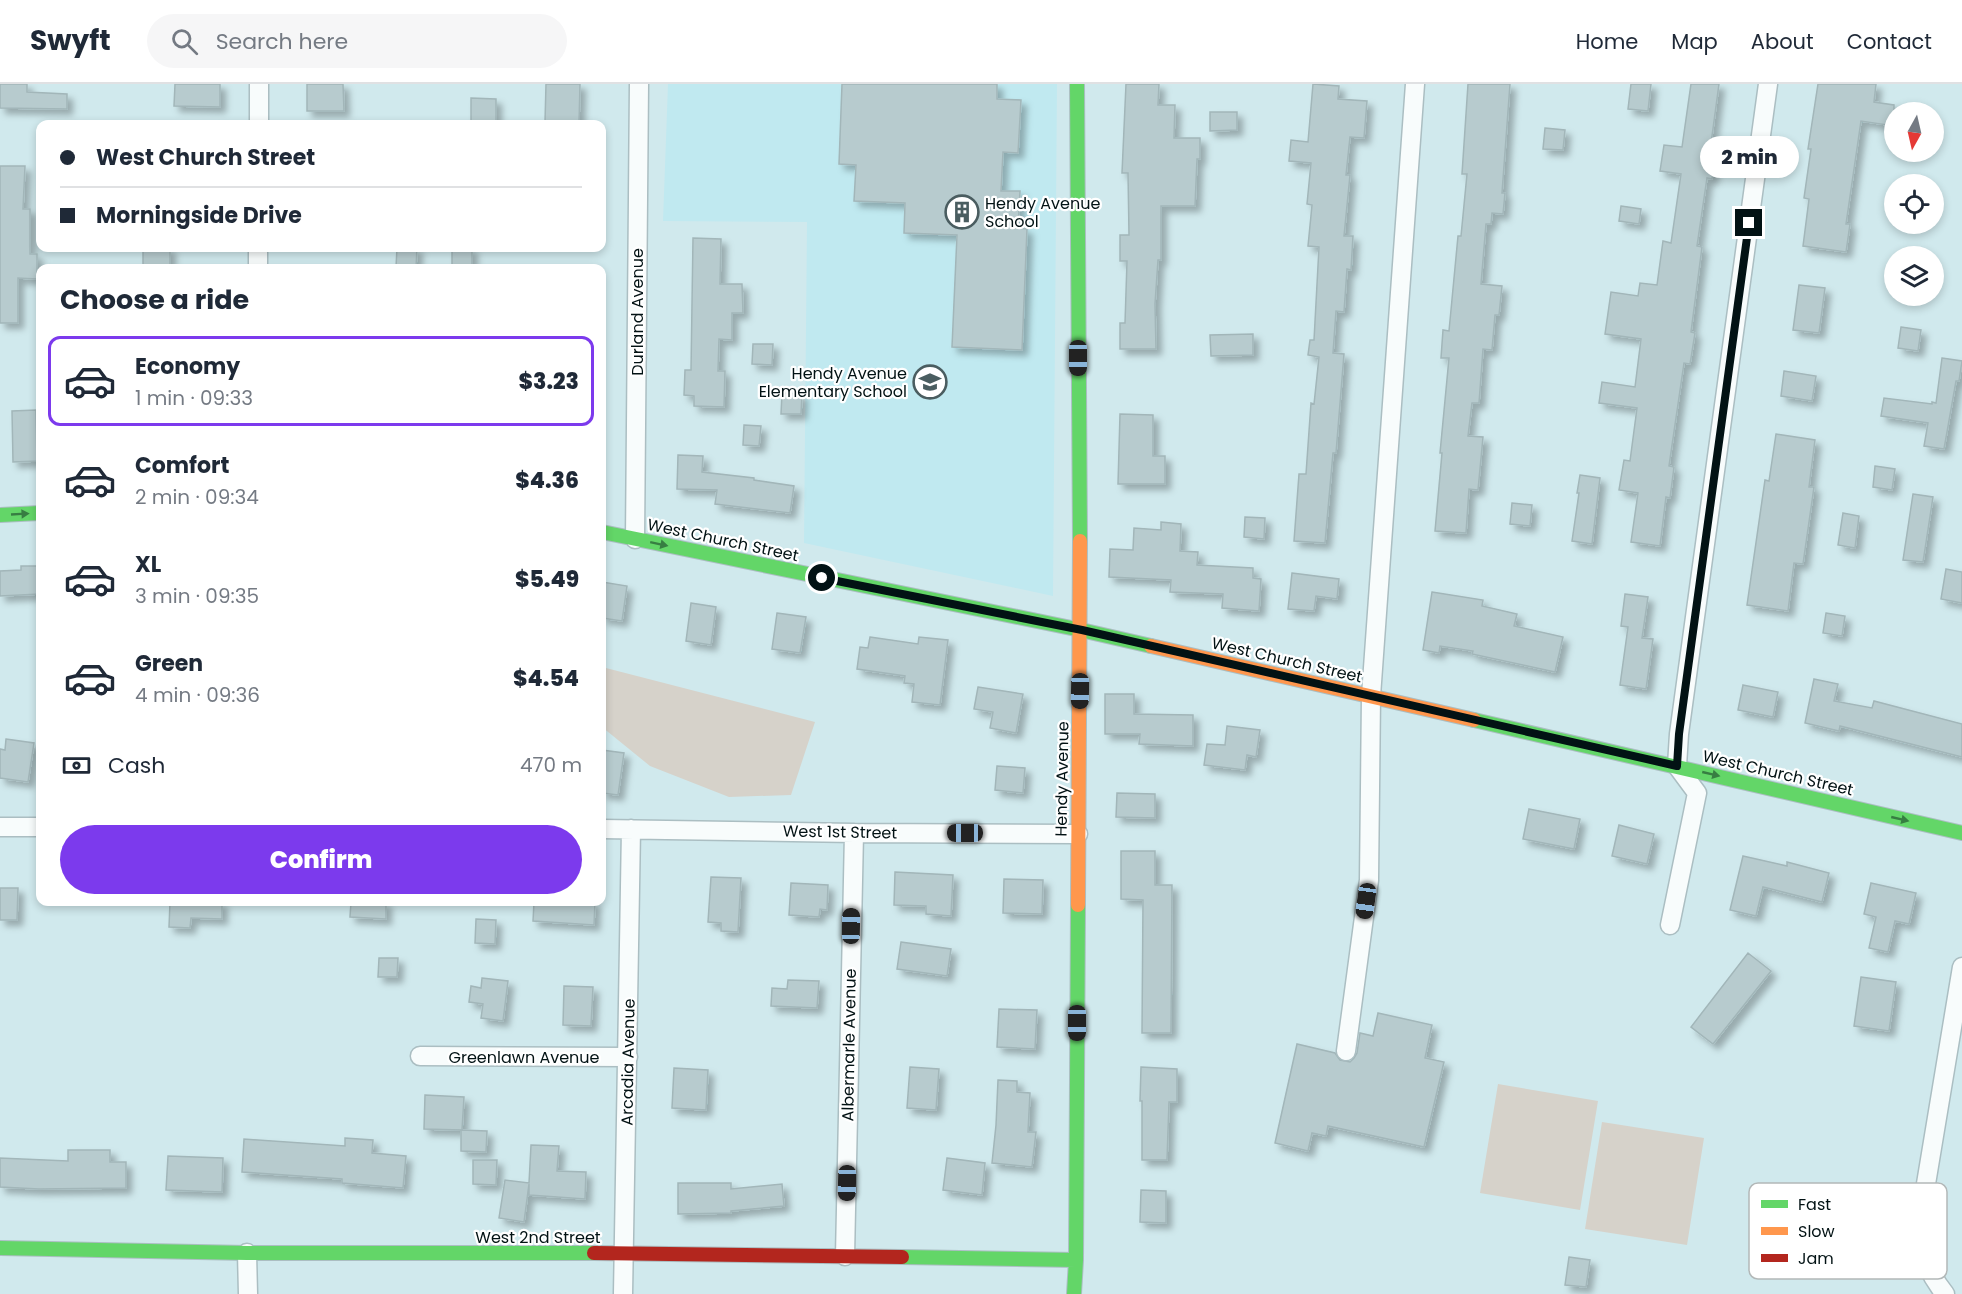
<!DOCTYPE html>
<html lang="en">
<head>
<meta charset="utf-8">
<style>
  :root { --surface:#fff; --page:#f6f6f7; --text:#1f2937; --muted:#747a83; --line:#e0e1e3; --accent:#7c3aed }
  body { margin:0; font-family:Poppins,sans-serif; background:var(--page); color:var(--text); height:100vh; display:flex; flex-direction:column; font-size:22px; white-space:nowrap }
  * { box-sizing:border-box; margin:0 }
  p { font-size:20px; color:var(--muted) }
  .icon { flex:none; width:33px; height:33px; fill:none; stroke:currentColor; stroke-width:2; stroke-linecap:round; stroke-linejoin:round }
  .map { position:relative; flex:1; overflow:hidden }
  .drawer { position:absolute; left:36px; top:180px; width:570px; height:642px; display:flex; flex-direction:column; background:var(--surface); border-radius:12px; box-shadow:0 3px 9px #0003 }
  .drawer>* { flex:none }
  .guide { position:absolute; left:36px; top:36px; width:570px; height:132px; border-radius:12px; box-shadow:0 3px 9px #0003; display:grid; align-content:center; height:132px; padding:0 24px; background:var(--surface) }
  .needle { width:39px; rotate:188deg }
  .fabs { position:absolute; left:1884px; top:18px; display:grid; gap:12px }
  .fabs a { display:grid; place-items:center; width:60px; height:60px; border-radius:50%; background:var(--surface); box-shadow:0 3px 9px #0003; font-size:30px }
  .end { position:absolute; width:27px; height:27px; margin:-14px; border:8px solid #021214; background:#fff; box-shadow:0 0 0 3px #fff }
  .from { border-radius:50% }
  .bubble { position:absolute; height:42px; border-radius:21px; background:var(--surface); box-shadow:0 3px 9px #0003; font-size:20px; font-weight:800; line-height:42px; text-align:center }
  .car { position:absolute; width:18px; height:36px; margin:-18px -9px; border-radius:8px; box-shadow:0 0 4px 2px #0007; background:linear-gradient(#222 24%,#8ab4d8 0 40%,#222 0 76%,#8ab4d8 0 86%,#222 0) }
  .guide b { display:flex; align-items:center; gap:21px; height:57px; font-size:22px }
  .guide b+b { border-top:2px solid var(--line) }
  .guide i { width:15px; height:15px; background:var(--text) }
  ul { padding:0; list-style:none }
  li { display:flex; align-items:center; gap:18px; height:90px; margin:0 12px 9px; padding:0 12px; border:3px solid transparent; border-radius:12px }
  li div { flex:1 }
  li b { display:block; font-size:22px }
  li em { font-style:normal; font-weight:800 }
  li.current { border-color:var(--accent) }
  li>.icon { width:54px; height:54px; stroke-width:1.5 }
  h2 { padding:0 24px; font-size:27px; line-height:72px }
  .pay { display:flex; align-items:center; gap:15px; height:66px; padding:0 24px; font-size:22px }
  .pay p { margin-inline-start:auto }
  .button { display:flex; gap:12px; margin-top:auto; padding:12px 24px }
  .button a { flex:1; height:69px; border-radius:36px; background:var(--accent); color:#fff; font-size:24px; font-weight:800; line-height:69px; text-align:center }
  header { display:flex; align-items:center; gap:36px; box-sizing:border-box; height:84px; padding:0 30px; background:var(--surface); border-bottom:2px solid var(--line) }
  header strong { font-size:28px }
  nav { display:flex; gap:33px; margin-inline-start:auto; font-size:21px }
  .search { width:420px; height:54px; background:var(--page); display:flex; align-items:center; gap:15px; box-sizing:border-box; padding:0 21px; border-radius:33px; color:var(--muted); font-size:22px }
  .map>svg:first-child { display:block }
  .built { fill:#c0e9f0 }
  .green { fill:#d6d2ca }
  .building { fill:#b7cbce; stroke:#a2b6b9; stroke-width:1.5; filter:url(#shadow) }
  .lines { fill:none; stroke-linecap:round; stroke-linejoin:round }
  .street-casing { stroke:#abbec2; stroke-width:21 }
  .fast-casing { stroke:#abbec2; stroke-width:16 }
  .slow-casing { stroke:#abbec2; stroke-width:16 }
  .jam-casing { stroke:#abbec2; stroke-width:16 }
  .street { stroke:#f8fcfc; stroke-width:18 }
  .fast { stroke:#63d668; stroke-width:14 }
  .slow { stroke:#ff974d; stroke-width:14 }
  .jam { stroke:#b3261e; stroke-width:14 }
  .oneway { fill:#377e42 }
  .route { stroke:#021214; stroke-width:8 }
  .labels { text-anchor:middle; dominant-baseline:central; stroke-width:4.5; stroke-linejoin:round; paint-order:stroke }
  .poi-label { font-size:16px; fill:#021214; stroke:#fff; text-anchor:start }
  .street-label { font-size:16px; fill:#021214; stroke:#fff }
  .key { fill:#fff; stroke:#b3b8b8; stroke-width:1.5 }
  .key-label { font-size:16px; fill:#021214 }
</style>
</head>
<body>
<header>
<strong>Swyft</strong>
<div class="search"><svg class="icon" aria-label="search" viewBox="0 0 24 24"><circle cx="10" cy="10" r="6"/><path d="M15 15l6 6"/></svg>Search here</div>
<nav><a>Home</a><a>Map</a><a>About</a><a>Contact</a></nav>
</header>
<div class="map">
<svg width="1962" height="1210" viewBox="0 0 1962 1210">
  <defs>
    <filter id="shadow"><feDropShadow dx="5.5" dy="5.5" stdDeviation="3" flood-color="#0004"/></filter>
  </defs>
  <rect width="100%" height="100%" fill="#d0e9ed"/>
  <path class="built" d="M668 0H1057L1053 512 804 459 807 138 663 137Z"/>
  <path class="green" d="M602 583 815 638 791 711 729 713 650 682 602 643Z
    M1498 1000 1598 1017 1580 1126 1480 1109Z
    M1602 1038 1704 1054 1687 1161 1585 1145Z"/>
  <path class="building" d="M0 0H27V8L67 10V25L0 24Z
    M175 0H220V23L174 22Z
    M307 0H343L344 27H307Z
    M546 0H580L579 39 545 38Z
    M842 0H997V15L1021 16 1018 69 1003 68 1001 107H1020L1018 144 1027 145 1022 266 952 263 957 151 904 149 905 119 854 117 856 81 839 80Z
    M1126 0H1159L1158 21H1175L1174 54H1200V75H1197L1195 122H1161V176H1158L1155 220 1156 265H1120V239H1125L1127 177H1120V151H1129L1128 89H1122Z
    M1313 0 1339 2 1338 15 1367 17 1364 54 1350 53 1346 91H1350L1344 152H1353L1351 186 1347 185 1344 228 1336 227 1333 269 1344 270 1336 369H1333L1325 459 1294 457 1299 390H1306L1311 319 1314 320 1319 273 1308 271 1310 256H1314L1319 163 1308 162 1312 121 1307 120 1311 79 1289 77 1291 56 1308 58Z
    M1468 0H1510L1502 109H1505L1503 130 1492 129 1491 140H1486L1481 200 1502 202 1499 231H1495L1492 266 1483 265 1479 319H1472L1468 352 1483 353 1478 406 1469 405 1466 449 1435 447 1442 369H1440L1449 274H1441L1443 246 1449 247 1458 152H1461L1467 90H1462Z
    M1631 0H1651L1648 27 1628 25Z
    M1691 0H1719L1710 67 1716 68 1712 95 1707 94 1697 162 1702 163 1691 248 1695 249 1690 280 1684 279 1669 382 1674 383 1670 414 1666 413 1660 462 1631 458 1638 409 1619 406 1624 376 1630 377 1637 324 1599 319 1602 298 1635 303 1641 255 1605 250 1611 208 1638 212 1640 199 1657 201 1663 157 1671 159 1681 90 1660 87 1664 61 1682 63Z
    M1818 0H1876L1874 18 1894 21V42L1861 37 1846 140H1850L1846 168 1803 162 1809 115 1804 114 1811 65H1808Z
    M471 14 496 15V40H471Z
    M1210 28H1237V46L1210 47Z
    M1545 44 1565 46 1563 66 1543 65Z
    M0 82H25L23 125H30V170H37V195L18 194V239H0Z
    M1621 122 1641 125 1639 140 1619 137Z
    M693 154 721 155 720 200H742L743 229H732V256L719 255 718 287H725L724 323 694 322V312L684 311 685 286H691Z
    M143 164H170V184H143Z
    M397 164H417L416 184 396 183Z
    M452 164H472V182H452Z
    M1799 201 1825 204 1819 249 1793 246Z
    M1901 243 1921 246 1918 267 1898 264Z
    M1253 250V271L1211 272 1210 251Z
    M753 260H773L772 281 752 280Z
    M1942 274 1962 277 1959 297H1956L1944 365 1924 362 1928 339 1881 332 1884 314 1932 320V318L1936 319Z
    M1784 287 1816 292 1812 317 1781 312Z
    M782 309 802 310 801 330H781Z
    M36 326 37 377 13 378 12 327Z
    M1120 330 1153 331V372H1165V400H1118Z
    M744 341 761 342 759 362 743 361Z
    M1776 350 1815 356 1809 403H1814L1803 480 1794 479 1788 527 1747 521 1765 396 1769 397Z
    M678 371 703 372 702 388 754 394V396L794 402 790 429 715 420 717 406 677 405Z
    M1875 382 1895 385 1892 406 1873 403Z
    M1580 391 1600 394 1592 460 1572 457 1579 409H1577Z
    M1913 410 1933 413 1923 478 1903 476Z
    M1512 419 1532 421 1530 442 1510 440Z
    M1843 429 1859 432 1855 464 1838 461Z
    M1245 433 1265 434 1264 455 1244 453Z
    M1161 438 1181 440 1180 467 1198 468 1197 481 1253 484V494L1261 495 1259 527 1222 524 1223 510 1170 508 1171 496 1109 493 1110 465 1133 466 1134 444 1161 446Z
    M21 482H40V510L0 512V487L21 486Z
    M1946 485 1962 488V519L1941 515Z
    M1292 489 1339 495 1337 515 1316 512 1314 527 1288 525Z
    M602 498 627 502 622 537 602 534Z
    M1432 508 1483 516 1482 522 1517 530 1514 542 1563 553 1555 588 1472 570 1473 567 1440 562 1439 569 1423 566Z
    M1625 510 1648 513 1642 554 1653 555 1646 605 1620 601 1628 543 1621 542Z
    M691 519 716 523 711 561 686 557Z
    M777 529 806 533 800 569 772 565Z
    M1826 529 1845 532 1842 552 1823 549Z
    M870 553 918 560 919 553 948 556 940 621 912 618 914 600 904 599 905 592 857 585 860 563 868 564Z
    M1814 595 1838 600 1834 617 1872 624 1874 617 1962 640V673L1840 642 1839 647 1805 639Z
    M1743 601 1778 608 1773 633 1738 626Z
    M978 603 1023 610 1016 649 990 644 993 628 974 625Z
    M1105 610H1134V630L1193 631V662L1139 660 1140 650H1105Z
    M1227 642 1260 646 1256 673 1247 671 1245 686 1204 681 1207 660 1225 661Z
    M6 655 34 659 28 698 0 694V665L5 666Z
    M602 666 624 669 618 711 602 709Z
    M997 682 1025 684 1023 709 995 706Z
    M1117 709 1155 710V734L1116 733Z
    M1529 725 1580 735 1574 765 1523 755Z
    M1619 741 1654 750 1647 780 1612 772Z
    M1121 767H1155V801H1172L1171 949H1142L1143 816 1121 815Z
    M1743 772 1787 782V778L1829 789 1822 818 1763 803 1756 832 1730 826Z
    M895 788 953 791 951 832 926 830V822L894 821Z
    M711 793 741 794 738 848 721 847V839L708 838Z
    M1004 795 1043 796 1042 830 1003 829Z
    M791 799 828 801 827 826 820 825 819 833 789 831Z
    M1871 799 1916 809 1909 840 1895 837 1888 868 1869 864 1876 833 1864 830Z
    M0 804H18L17 836H0Z
    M170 818H222V835L191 834 190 844 169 843Z
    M351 818H386V835L350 833Z
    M534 818H595L594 841 533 837Z
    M476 835 496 836 495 860 475 859Z
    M901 858 951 865 947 892 897 885Z
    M1748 869 1771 887 1713 960 1691 943Z
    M379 874H398L397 893H378Z
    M1861 893 1896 898 1889 947 1854 942Z
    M482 894 508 897 503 937 481 934 483 920 469 918 471 902 481 904Z
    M788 896 819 897 817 924 771 922 772 904 787 905Z
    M564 902 593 903 591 942 563 941Z
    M999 925 1037 926 1035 965 997 963Z
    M1378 929 1432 941 1425 974 1444 978 1424 1063 1328 1042 1326 1052 1312 1049 1308 1067 1275 1059 1297 960 1335 969 1340 976 1350 978 1354 974 1357 969 1360 949 1373 952Z
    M910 983 939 985 936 1026 907 1024Z
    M1141 983 1177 985V1018H1169L1167 1076H1142V1017H1140Z
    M674 984 708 986 706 1026 672 1024Z
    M998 996 1017 997V1008L1030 1009 1028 1048H1036L1032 1083 992 1079 996 1041Z
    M425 1011 464 1013 462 1046 487 1047 486 1068 461 1067V1046L424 1045Z
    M345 1054 373 1056 372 1069 406 1072 403 1104 342 1099V1095L242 1088 244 1055 345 1062Z
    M531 1061 559 1062 557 1087 586 1088 585 1115 529 1111V1100L524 1138 499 1134 505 1096 529 1099Z
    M68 1066H110V1078H126V1104L39 1105 0 1103V1074L68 1077Z
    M168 1072 223 1074 222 1108 166 1106Z
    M947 1074 985 1079 982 1111 943 1106Z
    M473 1076H497L496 1101 473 1100Z
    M678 1099H731V1105L782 1100 784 1122 731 1127V1129L678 1130Z
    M1141 1106 1166 1107V1139L1140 1138Z
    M1569 1173 1590 1176 1586 1203 1565 1201Z"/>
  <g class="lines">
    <defs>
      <path id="street" d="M259 40V0
        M258 184V164
        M635 455 639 0
        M0 743H40
        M602 745 854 749 1078 750
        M1670 841 1697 709 1677 682 1679 650 1768 0
        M1346 967 1369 796 1371 612 1415 0
        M420 972 628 973
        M247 1169 248 1210
        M845 1172 854 749
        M623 1210 631 745
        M1945 1210C1928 1189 1921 1169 1919 1142L1962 883"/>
      <path id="fast" d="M1077 0 1080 457
        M0 431 40 429
        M602 448 1081 546 1151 562
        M1474 636 1962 749
        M0 1164 247 1169H594
        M902 1173 1076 1176
        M1074 1210 1076 1176 1078 821"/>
      <path id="slow" d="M1151 562 1474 636
        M1078 821 1080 457"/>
      <path id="jam" d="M594 1169 902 1173"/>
    </defs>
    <use href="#street" class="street-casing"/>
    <use href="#fast" class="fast-casing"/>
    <use href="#slow" class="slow-casing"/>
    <use href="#jam" class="jam-casing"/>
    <use href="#street" class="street"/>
    <use href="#fast" class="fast"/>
    <use href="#slow" class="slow"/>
    <use href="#jam" class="jam"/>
  </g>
  <defs><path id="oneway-solid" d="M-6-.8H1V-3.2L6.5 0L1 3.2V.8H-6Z" transform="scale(1.5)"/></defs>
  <g class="oneway">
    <use href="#oneway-solid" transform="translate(20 430) rotate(-3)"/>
    <use href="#oneway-solid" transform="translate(659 460) rotate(12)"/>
    <use href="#oneway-solid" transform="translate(1711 690) rotate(13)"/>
    <use href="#oneway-solid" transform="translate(1900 735) rotate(13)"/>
  </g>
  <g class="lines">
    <path class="route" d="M822 494 1082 546 1677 682 1679 650 1749 139"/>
  </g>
  <defs>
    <symbol id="building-ring" viewBox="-11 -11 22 22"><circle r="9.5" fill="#fff" stroke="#4a5d60" stroke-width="1.5"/><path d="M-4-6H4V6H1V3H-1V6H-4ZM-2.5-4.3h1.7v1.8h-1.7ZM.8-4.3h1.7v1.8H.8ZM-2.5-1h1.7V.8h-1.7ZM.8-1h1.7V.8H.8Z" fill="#4a5d60"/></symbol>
    <symbol id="school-ring" viewBox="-11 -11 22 22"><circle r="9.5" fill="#fff" stroke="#4a5d60" stroke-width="1.5"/><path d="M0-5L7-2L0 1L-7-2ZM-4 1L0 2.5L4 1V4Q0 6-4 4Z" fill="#4a5d60"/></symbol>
  </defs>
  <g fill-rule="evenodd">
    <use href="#building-ring" x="943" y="109" width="38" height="38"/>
    <use href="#school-ring" x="911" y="279" width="38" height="38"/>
  </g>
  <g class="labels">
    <g class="poi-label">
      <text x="985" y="119">Hendy Avenue<tspan x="985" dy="18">School</tspan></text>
      <text x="907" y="289" text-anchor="end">Hendy Avenue<tspan x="907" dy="18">Elementary School</tspan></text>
    </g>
    <g class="street-label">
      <text transform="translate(637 228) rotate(-90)">Durland Avenue</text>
      <text transform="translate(723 456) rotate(12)">West Church Street</text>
      <text transform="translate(1287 576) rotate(13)">West Church Street</text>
      <text transform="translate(1778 689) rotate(13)">West Church Street</text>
      <text transform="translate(1062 695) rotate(-89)">Hendy Avenue</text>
      <text transform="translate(840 748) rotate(1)">West 1st Street</text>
      <text transform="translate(849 961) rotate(-89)">Albermarle Avenue</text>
      <text x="524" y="973">Greenlawn Avenue</text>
      <text transform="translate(628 978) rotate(-89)">Arcadia Avenue</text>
      <text x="538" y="1153">West 2nd Street</text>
    </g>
  </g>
  <rect x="1749" y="1099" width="198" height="96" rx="9" class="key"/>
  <rect x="1761" y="1116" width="27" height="8" fill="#63d668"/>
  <rect x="1761" y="1143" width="27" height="8" fill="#ff974d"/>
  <rect x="1761" y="1170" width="27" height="8" fill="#b3261e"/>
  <g class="key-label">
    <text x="1798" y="1126">Fast</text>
    <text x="1798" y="1153">Slow</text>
    <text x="1798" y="1180">Jam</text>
  </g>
</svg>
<div class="fabs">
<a><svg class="needle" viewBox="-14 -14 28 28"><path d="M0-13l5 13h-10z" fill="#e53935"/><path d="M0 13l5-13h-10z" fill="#747a83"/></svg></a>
<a><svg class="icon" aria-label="locate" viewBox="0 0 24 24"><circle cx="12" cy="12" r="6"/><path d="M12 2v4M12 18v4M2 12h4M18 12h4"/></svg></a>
<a><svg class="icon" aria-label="layers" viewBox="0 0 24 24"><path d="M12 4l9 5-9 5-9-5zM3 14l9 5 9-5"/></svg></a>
</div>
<i class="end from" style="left:822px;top:494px"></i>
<i class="end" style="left:1749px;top:139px"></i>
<div class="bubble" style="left:1700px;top:52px;width:99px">2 min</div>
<i class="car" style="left:1078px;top:274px;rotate:180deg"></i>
<i class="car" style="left:1080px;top:607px;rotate:181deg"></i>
<i class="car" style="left:965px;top:749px;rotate:270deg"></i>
<i class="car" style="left:1366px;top:817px;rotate:188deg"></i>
<i class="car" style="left:851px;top:842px;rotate:1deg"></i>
<i class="car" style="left:1077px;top:939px;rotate:180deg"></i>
<i class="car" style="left:847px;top:1099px;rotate:181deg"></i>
<div class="guide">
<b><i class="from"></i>West Church Street</b>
<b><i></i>Morningside Drive</b>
</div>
<section class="drawer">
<h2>Choose a ride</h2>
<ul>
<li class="current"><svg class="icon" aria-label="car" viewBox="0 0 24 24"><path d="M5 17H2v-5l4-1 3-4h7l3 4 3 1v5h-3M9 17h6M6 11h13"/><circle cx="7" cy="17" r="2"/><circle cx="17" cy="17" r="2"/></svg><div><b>Economy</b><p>1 min · 09:33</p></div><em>$3.23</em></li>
<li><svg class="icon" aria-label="car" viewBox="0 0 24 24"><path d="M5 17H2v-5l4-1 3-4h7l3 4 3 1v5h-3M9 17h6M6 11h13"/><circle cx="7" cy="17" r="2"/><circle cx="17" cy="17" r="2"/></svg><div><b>Comfort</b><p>2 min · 09:34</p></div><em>$4.36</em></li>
<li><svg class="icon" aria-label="car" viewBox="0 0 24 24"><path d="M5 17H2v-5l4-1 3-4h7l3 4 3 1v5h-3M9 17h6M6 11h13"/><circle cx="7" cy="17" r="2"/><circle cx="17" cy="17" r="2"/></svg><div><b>XL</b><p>3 min · 09:35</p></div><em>$5.49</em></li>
<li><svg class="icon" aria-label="car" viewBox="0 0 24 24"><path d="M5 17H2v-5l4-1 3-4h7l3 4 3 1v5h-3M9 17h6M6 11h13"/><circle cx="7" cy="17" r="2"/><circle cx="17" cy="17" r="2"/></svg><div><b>Green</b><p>4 min · 09:36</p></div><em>$4.54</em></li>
</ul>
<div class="pay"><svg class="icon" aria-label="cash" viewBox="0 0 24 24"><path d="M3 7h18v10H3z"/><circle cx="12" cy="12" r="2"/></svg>Cash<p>470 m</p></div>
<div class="button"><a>Confirm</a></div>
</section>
</div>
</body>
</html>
